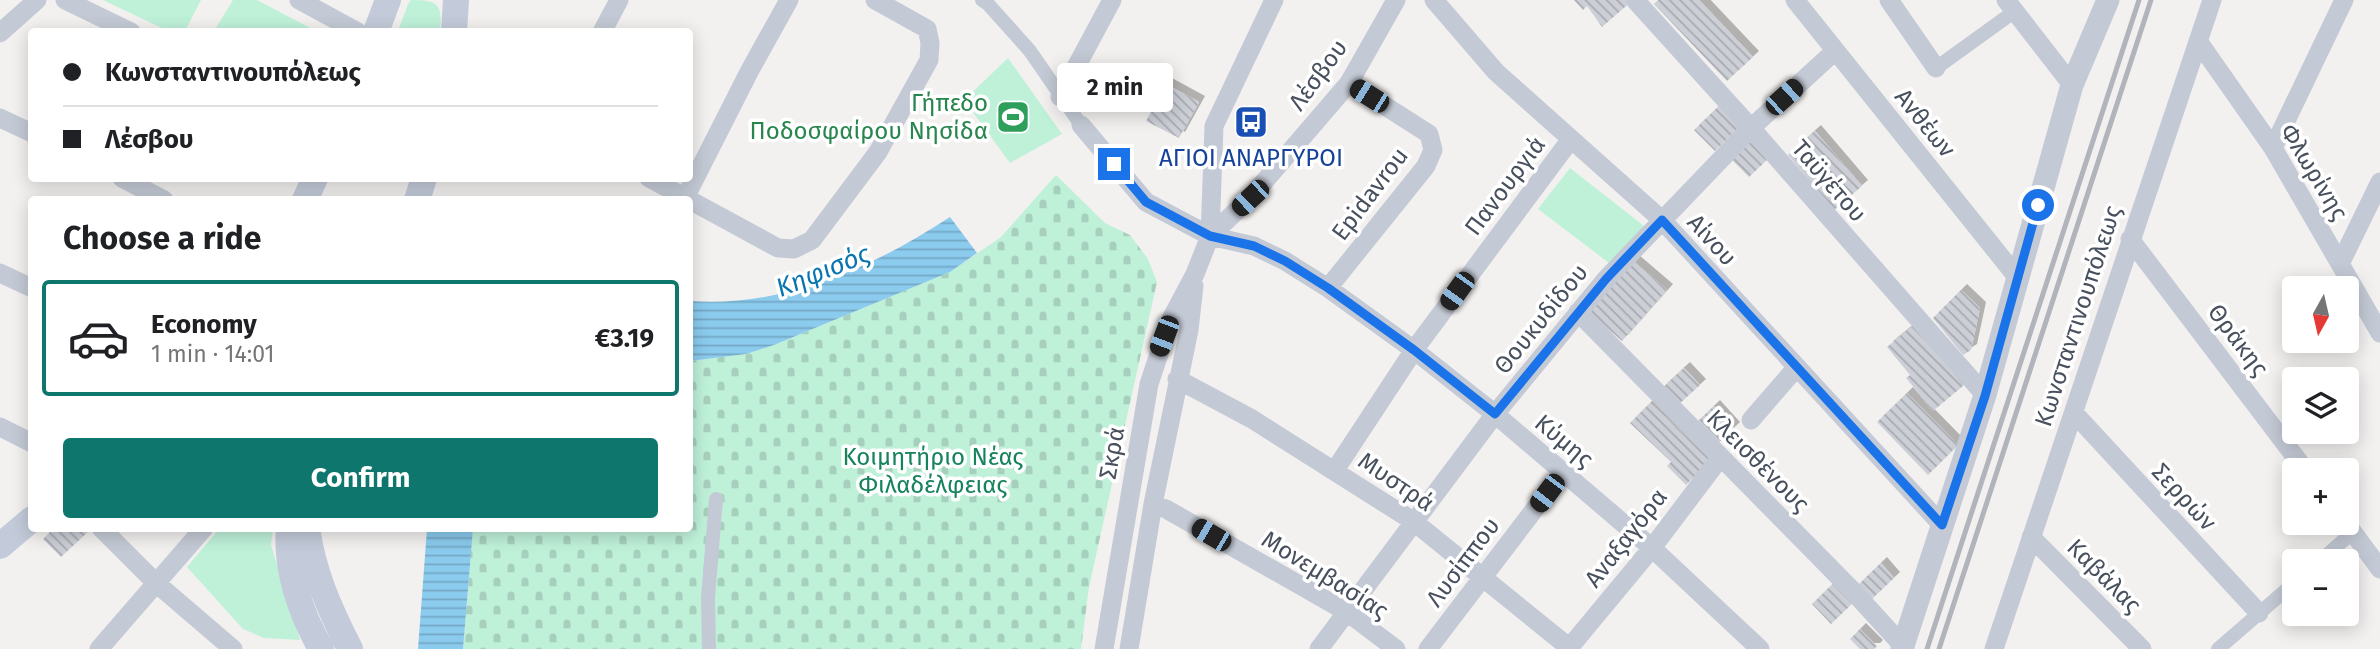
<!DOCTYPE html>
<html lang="en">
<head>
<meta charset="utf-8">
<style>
  :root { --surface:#fff; --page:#f6f6f6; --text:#202124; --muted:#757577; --line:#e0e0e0; --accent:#0f766e }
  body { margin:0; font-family:"Fira Sans",sans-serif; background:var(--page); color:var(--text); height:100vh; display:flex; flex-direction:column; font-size:26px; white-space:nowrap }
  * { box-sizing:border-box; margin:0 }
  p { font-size:23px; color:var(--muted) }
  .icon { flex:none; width:38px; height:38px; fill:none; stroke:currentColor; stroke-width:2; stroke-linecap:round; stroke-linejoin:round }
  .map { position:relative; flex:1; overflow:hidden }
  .details { position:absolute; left:28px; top:196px; width:665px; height:336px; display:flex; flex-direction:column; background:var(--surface); border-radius:7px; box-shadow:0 4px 18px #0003 }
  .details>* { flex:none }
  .banner { position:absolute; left:28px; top:28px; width:665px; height:154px; border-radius:7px; box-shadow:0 4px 18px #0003; display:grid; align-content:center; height:154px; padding:0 35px; background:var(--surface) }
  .needle { width:46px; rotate:188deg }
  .tools { position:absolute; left:2282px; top:276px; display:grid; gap:14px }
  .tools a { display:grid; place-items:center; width:77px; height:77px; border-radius:7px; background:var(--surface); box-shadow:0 4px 18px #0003; font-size:35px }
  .end { position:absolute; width:32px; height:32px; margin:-16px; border:9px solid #1a73e8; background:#fff; box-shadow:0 0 0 4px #fff }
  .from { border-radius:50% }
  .bubble { position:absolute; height:49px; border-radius:7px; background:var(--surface); box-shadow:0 4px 18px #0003; font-size:23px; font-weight:700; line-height:49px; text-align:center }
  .car { position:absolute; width:21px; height:42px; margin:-21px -10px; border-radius:9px; box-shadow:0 0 5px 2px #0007; background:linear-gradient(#222 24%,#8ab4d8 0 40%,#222 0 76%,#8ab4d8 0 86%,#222 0) }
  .banner b { display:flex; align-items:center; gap:24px; height:66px; font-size:26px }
  .banner b+b { border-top:2px solid var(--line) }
  .banner i { width:18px; height:18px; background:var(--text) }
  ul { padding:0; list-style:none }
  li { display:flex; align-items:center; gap:21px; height:116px; margin:0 14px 10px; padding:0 21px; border:4px solid transparent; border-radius:7px }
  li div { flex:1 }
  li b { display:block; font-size:26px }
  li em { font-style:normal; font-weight:700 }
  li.current { border-color:var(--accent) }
  li>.icon { width:63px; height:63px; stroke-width:1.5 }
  h2 { padding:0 35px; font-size:32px; line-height:84px }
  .action { display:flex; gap:14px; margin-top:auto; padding:14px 35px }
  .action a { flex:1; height:80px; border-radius:7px; background:var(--accent); color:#fff; font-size:28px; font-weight:700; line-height:80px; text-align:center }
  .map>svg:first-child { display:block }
  .green { fill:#bff1d9 }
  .cemetery { fill:url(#cemetery-stones) }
  .water { fill:url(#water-rules) }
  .building { fill:url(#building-back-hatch); filter:url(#shadow) }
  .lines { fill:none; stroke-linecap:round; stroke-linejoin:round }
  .pedestrian { stroke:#c4cad5; stroke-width:14 }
  .minor { stroke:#c4cad5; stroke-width:19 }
  .tertiary { stroke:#c4cad5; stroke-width:23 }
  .secondary { stroke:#c3cad9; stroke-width:26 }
  .rail { stroke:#b2b4bb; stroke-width:5 }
  .route { stroke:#1a73e8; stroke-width:9 }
  .labels { text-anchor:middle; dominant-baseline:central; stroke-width:7; stroke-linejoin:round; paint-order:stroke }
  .street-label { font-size:24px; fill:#48505e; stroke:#fff }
  .leisure-label { font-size:24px; fill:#27864d; stroke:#fff; text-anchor:end }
  .transit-label { font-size:24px; fill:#164399; stroke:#fff }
  .park-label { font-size:24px; fill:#15835c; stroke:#fff }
  .water-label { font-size:26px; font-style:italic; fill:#0975b0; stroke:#fff }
</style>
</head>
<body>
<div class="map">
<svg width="2380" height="649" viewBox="0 0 2380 649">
  <defs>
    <pattern id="cemetery-stones" width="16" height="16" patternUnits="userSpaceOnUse" patternTransform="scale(1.75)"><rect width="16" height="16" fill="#bff1d9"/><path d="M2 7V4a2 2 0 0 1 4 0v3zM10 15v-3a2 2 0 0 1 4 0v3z" fill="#a6d0bd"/></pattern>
    <pattern id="water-rules" width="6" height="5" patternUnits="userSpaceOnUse" patternTransform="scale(1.75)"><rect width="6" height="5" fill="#8bcbee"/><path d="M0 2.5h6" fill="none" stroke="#74a7c4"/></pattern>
    <pattern id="building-back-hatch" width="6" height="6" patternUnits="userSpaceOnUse" patternTransform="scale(1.75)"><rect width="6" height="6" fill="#cccfd6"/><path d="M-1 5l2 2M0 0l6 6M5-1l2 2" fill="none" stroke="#a8aab1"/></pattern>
    <filter id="shadow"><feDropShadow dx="6" dy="-6" stdDeviation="0" flood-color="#0004"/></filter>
  </defs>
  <rect width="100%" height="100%" fill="#f3f1f0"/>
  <path class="green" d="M103 0H201L185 31H168Z
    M233 0H257L316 31H214Z
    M411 0C438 0 443 4 440 31H398L408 4Z
    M1008 58 1062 134 1010 163 964 100Z
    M1570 168 1644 226 1613 266 1538 209Z
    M219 529H273L271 545 300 640 264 638 243 629 187 567Z"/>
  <path class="cemetery" d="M1056 175 1105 223 1130 235 1148 259 1157 282 1089 587 1081 649H463L473 529 690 528V361L746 354 774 345 950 272 1001 237Z"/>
  <path class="water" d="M950 217 977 253 950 272 774 345 746 354 690 361V301C783 308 874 267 950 217Z
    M427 529H473L463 649H418Z"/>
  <path class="building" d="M1574 0H1633L1602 27 1587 6 1583 10Z
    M1658 0H1699L1753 57 1727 81 1654 4Z
    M1166 84 1199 102 1179 138 1146 121Z
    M1719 106 1740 126 1715 151 1694 130Z
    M1815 131 1862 186 1834 210 1788 155Z
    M1749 139 1769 158 1749 177 1730 158Z
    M1633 261 1667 290 1622 341 1589 312Z
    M1961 290 1980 308 1971 350 1963 355 1933 318Z
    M1915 324 1963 386 1933 411 1906 378 1910 375 1887 347Z
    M1684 368 1700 385 1677 406 1661 389Z
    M1907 393 1958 445 1928 475 1877 422Z
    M1650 403 1711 459 1686 485 1667 466 1671 462 1630 423Z
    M1714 406 1734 428 1713 448 1693 426Z
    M54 528H92L61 557 43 539Z
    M1881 563 1894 578 1872 599 1858 585Z
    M1837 580 1856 600 1831 624 1812 604Z
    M1860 629 1877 646 1874 649H1860L1850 639Z"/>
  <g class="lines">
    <path class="pedestrian" d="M982 0 988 4 1030 51 1081 125
      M1936 68 2015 11
      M2319 562 2353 532
      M709 649 708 598 716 499
      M2218 649 2294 583"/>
    <path class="minor" d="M65 0 131 32
      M299 0 358 32
      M1434 0 1496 72 1662 220 1942 525
      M1635 0 1751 128 1985 395
      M1795 0 2017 277
      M1889 0 1936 68
      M2006 0 2072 85
      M602 32 619 0
      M0 33 37 0
      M2198 41 2273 148 2380 333
      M1060 97 1112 0
      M0 118 32 133
      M1081 125 1146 202 1210 236 1254 246 1285 261 1328 288 1414 350 1495 414 1652 548 1760 649
      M2273 148 2344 0
      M122 178 164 200
      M649 178 778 248 794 249 812 240 878 152 929 60 930 43 927 29 875 0
      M686 196 750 70 789 0
      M1210 236 1250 198 1349 83 1396 0
      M2130 239 2306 471
      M2340 264 2380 182
      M0 273 32 288
      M1328 288 1426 166 1433 150 1429 134 1349 83
      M1578 312 1851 589 1903 646
      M1177 379 1252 419 1413 521 1571 649
      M2074 413 2259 613
      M1751 420 1796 368
      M0 427 32 443
      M1335 470 1414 350 1571 139
      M1153 504 1166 509 1347 612 1396 649
      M2346 523 2380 569
      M101 528 156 583 233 649
      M2031 537 2142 649
      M1569 648 1652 548 1720 458
      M99 649 204 528
      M1104 649 1149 384 1170 321 1195 274 1210 236 1214 126 1274 0
      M1129 649 1153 504 1189 330 1194 286
      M1319 649 1495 414 1606 279 1751 128 1835 51
      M1428 649 1563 472
      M1994 649 2212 0"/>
    <path class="tertiary" d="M1902 649 1985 395 2072 85 2108 0"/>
    <path class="secondary" d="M376 32 388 0
      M454 32 456 0
      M305 200 315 178
      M417 200 424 178
      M289 528C285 569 301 614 321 649
      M307 528C313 572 330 610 350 649
      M0 546 32 519"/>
    <path class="rail" d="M1927 649 2139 0
      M1939 649 2151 0"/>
  </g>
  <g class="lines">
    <path class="route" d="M1114 164 1146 202 1210 236 1254 246 1285 261 1328 288 1414 350 1495 414 1606 279 1662 220 1942 525 1985 396 2038 205"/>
  </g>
  <defs>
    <symbol id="stadium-square" viewBox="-11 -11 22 22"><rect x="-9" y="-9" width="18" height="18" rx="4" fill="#2e9e5b" stroke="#fff"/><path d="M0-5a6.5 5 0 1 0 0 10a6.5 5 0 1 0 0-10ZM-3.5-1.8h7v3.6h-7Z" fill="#fff"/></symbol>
    <symbol id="bus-square" viewBox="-11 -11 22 22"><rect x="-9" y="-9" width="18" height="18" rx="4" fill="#1a4fb4" stroke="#fff"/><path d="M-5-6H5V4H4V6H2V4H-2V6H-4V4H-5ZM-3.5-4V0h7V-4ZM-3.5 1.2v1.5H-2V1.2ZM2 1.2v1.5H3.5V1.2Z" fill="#fff"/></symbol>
  </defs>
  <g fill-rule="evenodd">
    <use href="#stadium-square" x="994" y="98" width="38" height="38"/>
    <use href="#bus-square" x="1232" y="103" width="38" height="38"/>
  </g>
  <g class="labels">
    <g class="street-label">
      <text transform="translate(1318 75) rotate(-54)">Λέσβου</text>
      <text transform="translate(1925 123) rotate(51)">Ανθέων</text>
      <text transform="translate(2314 172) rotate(59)">Φλωρίνης</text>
      <text transform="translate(1829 181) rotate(49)">Ταϋγέτου</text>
      <text transform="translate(1505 186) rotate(-53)">Πανουργιά</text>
      <text transform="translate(1370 194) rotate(-53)">Epidavrou</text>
      <text transform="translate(1712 240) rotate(48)">Αίνου</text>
      <text transform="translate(2078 316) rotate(-72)">Κωνσταντινουπόλεως</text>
      <text transform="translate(1541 319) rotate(-51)">Θουκυδίδου</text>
      <text transform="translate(2238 340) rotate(53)">Θράκης</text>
      <text transform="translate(1564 441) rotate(40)">Κύμης</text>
      <text transform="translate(1112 453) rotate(-80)">Σκρά</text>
      <text transform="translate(1758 461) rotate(45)">Κλεισθένους</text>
      <text transform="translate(1396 482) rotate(34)">Μυστρά</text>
      <text transform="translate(2184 497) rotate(47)">Σερρών</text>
      <text transform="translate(1626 538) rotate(-52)">Αναξαγόρα</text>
      <text transform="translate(1463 562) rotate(-53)">Λυσίππου</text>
      <text transform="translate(1325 575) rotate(32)">Μονεμβασίας</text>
      <text transform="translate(2104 576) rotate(45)">Καβάλας</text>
    </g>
    <g class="leisure-label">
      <text x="988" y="103">Γήπεδο<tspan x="988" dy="28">Ποδοσφαίρου Νησίδα</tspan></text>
    </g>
    <g class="transit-label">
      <text x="1251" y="158">ΑΓΙΟΙ ΑΝΑΡΓΥΡΟΙ</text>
    </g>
    <g class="park-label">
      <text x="933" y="457">Κοιμητήριο Νέας<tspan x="933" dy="28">Φιλαδέλφειας</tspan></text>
    </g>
    <g class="water-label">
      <text transform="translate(823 271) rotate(-22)">Κηφισός</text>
    </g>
  </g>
</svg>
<div class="tools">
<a><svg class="needle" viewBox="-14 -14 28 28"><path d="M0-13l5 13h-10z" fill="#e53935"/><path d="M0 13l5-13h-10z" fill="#757577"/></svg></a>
<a><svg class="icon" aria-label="layers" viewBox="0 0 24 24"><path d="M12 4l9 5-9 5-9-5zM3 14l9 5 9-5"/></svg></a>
<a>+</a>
<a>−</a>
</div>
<i class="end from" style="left:2038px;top:205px"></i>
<i class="end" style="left:1114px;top:164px"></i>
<div class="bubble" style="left:1057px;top:63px;width:116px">2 min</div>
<i class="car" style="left:1369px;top:96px;rotate:302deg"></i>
<i class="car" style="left:1784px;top:97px;rotate:48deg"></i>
<i class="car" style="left:1250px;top:198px;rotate:227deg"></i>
<i class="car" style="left:1457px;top:291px;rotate:216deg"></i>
<i class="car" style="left:1164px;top:336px;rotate:201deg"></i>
<i class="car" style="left:1547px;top:493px;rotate:217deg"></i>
<i class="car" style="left:1211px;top:535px;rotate:300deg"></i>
<div class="banner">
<b><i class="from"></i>Κωνσταντινουπόλεως</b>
<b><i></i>Λέσβου</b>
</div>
<section class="details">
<h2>Choose a ride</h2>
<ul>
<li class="current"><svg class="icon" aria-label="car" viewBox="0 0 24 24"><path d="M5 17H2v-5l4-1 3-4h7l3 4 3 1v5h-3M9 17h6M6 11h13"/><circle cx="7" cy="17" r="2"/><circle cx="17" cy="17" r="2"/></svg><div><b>Economy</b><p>1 min · 14:01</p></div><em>€3.19</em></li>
</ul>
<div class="action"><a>Confirm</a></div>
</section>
</div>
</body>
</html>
